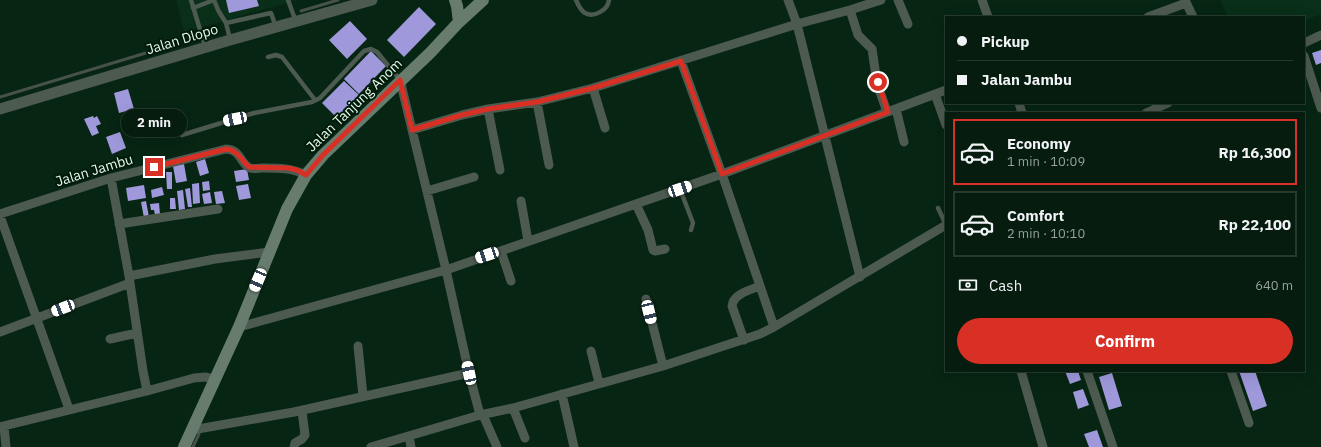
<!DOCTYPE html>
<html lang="en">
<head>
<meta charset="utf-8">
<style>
  :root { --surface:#051c0e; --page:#0e2517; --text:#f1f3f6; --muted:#97a19e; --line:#263a2e; --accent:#d93025 }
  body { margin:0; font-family:"IBM Plex Sans",sans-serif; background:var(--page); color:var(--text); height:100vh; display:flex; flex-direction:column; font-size:15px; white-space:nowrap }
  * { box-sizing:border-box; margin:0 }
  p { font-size:13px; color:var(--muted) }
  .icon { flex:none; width:22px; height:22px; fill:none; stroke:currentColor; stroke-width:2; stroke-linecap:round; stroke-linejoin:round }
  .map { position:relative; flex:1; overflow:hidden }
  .sheet { position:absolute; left:945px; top:112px; width:360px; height:260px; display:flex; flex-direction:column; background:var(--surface); border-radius:0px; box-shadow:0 4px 16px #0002,0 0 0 1px var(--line) }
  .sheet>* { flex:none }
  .guide { position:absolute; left:945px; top:16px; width:360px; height:88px; border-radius:0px; box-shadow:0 4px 16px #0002,0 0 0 1px var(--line); display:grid; align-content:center; height:88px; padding:0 12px; background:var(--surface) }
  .end { position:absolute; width:18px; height:18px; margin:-9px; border:5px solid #d93025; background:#fff; box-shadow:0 0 0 2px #fff }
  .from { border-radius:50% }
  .bubble { position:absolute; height:28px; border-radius:14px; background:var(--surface); box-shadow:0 4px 16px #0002,0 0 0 1px var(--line); font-size:13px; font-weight:700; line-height:28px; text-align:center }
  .car { position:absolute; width:12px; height:24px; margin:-12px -6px; border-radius:5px; box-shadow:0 0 3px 1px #0007; background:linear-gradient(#fff 24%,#345 0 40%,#fff 0 76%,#345 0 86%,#fff 0) }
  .guide b { display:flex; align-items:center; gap:14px; height:38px; font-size:15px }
  .guide b+b { border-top:1px solid var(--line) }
  .guide i { width:10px; height:10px; background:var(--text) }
  ul { padding:7px 0 0; list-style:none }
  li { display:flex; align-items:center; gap:12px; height:66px; margin:0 8px 6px; padding:0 4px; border:2px solid var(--line); border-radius:0px }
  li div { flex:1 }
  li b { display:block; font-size:15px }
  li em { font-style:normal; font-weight:700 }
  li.selected { border-color:var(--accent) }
  li>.icon { width:36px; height:36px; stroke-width:1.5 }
  .pay { display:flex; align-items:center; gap:10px; height:44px; padding:0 12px; font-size:15px }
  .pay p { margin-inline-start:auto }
  .cta { display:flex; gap:8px; margin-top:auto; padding:8px 12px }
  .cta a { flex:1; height:46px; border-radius:24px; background:var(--accent); color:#fff; font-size:16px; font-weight:700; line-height:46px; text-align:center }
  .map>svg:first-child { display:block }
  .built { fill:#0a2f19 }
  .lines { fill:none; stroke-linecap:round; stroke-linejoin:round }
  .stream { stroke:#465248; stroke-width:3 }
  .building { fill:#9f98db }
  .service { stroke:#4d5a50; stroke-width:4.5 }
  .minor { stroke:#4d5a50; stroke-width:9 }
  .tertiary { stroke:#4d5a50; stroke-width:11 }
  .secondary { stroke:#677c6d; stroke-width:12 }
  .route { stroke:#d93025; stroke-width:5 }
  .labels { text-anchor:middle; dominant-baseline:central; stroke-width:4; stroke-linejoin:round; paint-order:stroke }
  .street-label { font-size:14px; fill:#e8f9ec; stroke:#001b0a }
</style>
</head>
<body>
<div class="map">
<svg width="1321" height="447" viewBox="0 0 1321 447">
  <rect width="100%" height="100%" fill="#072513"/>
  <path class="built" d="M176 0H297L184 32Z
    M1220 0H1321V14L1304 21V17H1228Z"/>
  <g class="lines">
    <path class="stream" d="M301 11 338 0
      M0 97 179 43
      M193 447 199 434"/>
  </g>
  <path class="building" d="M226 0H257L259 6 229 13Z
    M419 7 436 24 404 57 387 40Z
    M350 21 367 39 347 59 329 40Z
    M1321 50V63L1316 65 1312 53Z
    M371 51 386 66 359 94 344 79Z
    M344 81 359 95 337 118 322 103Z
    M128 89 134 109 119 113 114 93Z
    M93 116 94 118 97 116 101 124 96 126 99 133 92 136 84 119Z
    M120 132 126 148 112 154 106 137Z
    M205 159 209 173 200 176 196 162Z
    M184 164 187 181 176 183 173 166Z
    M247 169 249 180 236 182 234 171Z
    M166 172H172V189H167Z
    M209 181 210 190 203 191 202 182Z
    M199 183 200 203 193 204 192 184Z
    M248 184 251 198 239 200 236 186Z
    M144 185 146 198 128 201 126 188Z
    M162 187 164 195 152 198 151 190Z
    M190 188 192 207H188L185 189Z
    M183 190 185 209 179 210 177 191Z
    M222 191 225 203 216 204 214 192Z
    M210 192 212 203 204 204 202 194Z
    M170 198H175L176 209H170Z
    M146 201 149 217 144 218 141 202Z
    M159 203 160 214 155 215 154 210H151L150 204Z
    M1065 371H1078L1081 380 1070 384Z
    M1239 371H1255L1267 406 1253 411Z
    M1112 373 1122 406 1109 410 1099 377Z
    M1083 389 1089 405 1078 409 1073 392Z
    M1097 430 1103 447H1089L1084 434Z"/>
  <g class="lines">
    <path class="service" d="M191 0 205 46
      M214 0 218 10 226 23 230 39
      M288 0 296 22
      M576 0C578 4 580 10 585 13 594 18 608 10 609 0
      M193 8 214 0
      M226 23 271 13 276 27
      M268 57 276 55 282 57 315 100
      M182 135 254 113 312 102 320 98 364 51 371 49 377 52 400 80
      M680 189 693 223 691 230
      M938 208 946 225"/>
    <path class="minor" d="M788 0 797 24 860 277
      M898 0 908 24
      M982 0 988 17
      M1185 0 1193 17
      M850 10 858 35 872 49 877 83 887 112
      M1148 17 1186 3
      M1304 43 1321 35
      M1304 56 1321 108
      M681 61 722 174 774 327
      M400 80 446 270 469 373 480 415
      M593 88 605 128
      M935 94 946 125
      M537 102 549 165
      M1019 103 1022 113
      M488 109 500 170
      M896 109 904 142
      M1146 113 1168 103
      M412 130 462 115 488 109 537 102 593 88 797 24 850 10 881 0
      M111 178 129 276 143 371 147 391
      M427 191 474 177
      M521 201 528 241
      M636 204 648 230 653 250 655 251 665 249
      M0 214 111 178 226 149C242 150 239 163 250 168 254 169 259 168 263 168 279 168 292 168 306 175
      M0 216 69 409
      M119 224 218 209
      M501 251 511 281
      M129 276 215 259 269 252
      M646 299 663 366
      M239 327 446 270 722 174 946 90
      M0 332 130 283
      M110 339 137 333
      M744 340 732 306C733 294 750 290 760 286
      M358 346 363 396
      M591 351 599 383
      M1021 371 1043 447
      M1087 371 1113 447
      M1231 371 1249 423
      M562 394 574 447
      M513 408 525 438
      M483 415 497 447
      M4 426 6 447
      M0 427 147 391 194 378 205 377 215 379
      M192 430 294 412 469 373
      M409 436 411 447
      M294 447 295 443 302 439 305 435 302 411
      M371 447 480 415 513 408 663 366 760 334 774 327 946 225"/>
    <path class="tertiary" d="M0 109 230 40 372 0"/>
    <path class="secondary" d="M455 0 457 6 459 22
      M184 447 239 327 287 209 306 175 323 155 430 53 459 22 483 0"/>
  </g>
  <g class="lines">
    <path class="route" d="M154 167 226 149C238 150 241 160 249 167L288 168 297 170 306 175 323 155 400 80 412 130 462 115 488 109 537 102 593 88 681 61 722 174 888 112 878 82"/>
  </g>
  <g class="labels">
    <g class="street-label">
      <text transform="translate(182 39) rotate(-17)">Jalan Dlopo</text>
      <text transform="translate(354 105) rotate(-44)">Jalan Tanjung Anom</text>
      <text transform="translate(94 170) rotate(-17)">Jalan Jambu</text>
    </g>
  </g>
</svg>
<i class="end from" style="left:878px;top:82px"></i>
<i class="end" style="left:154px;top:167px"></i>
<div class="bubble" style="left:121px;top:109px;width:66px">2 min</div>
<i class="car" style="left:235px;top:119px;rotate:258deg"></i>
<i class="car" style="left:680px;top:189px;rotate:71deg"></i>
<i class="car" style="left:487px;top:255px;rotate:251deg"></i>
<i class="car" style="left:258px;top:280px;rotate:203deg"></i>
<i class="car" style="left:63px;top:308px;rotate:249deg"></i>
<i class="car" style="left:649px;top:312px;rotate:166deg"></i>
<i class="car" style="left:469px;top:373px;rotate:348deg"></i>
<div class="guide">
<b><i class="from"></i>Pickup</b>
<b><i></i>Jalan Jambu</b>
</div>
<section class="sheet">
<ul>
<li class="selected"><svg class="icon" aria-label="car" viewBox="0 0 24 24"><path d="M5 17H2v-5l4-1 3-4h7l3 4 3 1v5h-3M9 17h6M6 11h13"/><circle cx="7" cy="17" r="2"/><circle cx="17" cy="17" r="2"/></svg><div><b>Economy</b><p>1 min · 10:09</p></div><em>Rp 16,300</em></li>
<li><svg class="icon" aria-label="car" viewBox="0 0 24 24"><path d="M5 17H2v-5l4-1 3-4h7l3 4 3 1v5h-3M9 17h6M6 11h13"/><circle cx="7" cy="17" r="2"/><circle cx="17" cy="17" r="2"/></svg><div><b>Comfort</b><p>2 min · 10:10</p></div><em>Rp 22,100</em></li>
</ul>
<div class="pay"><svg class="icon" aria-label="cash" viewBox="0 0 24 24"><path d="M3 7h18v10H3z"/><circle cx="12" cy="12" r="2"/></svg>Cash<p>640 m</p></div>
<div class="cta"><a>Confirm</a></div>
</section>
</div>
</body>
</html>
